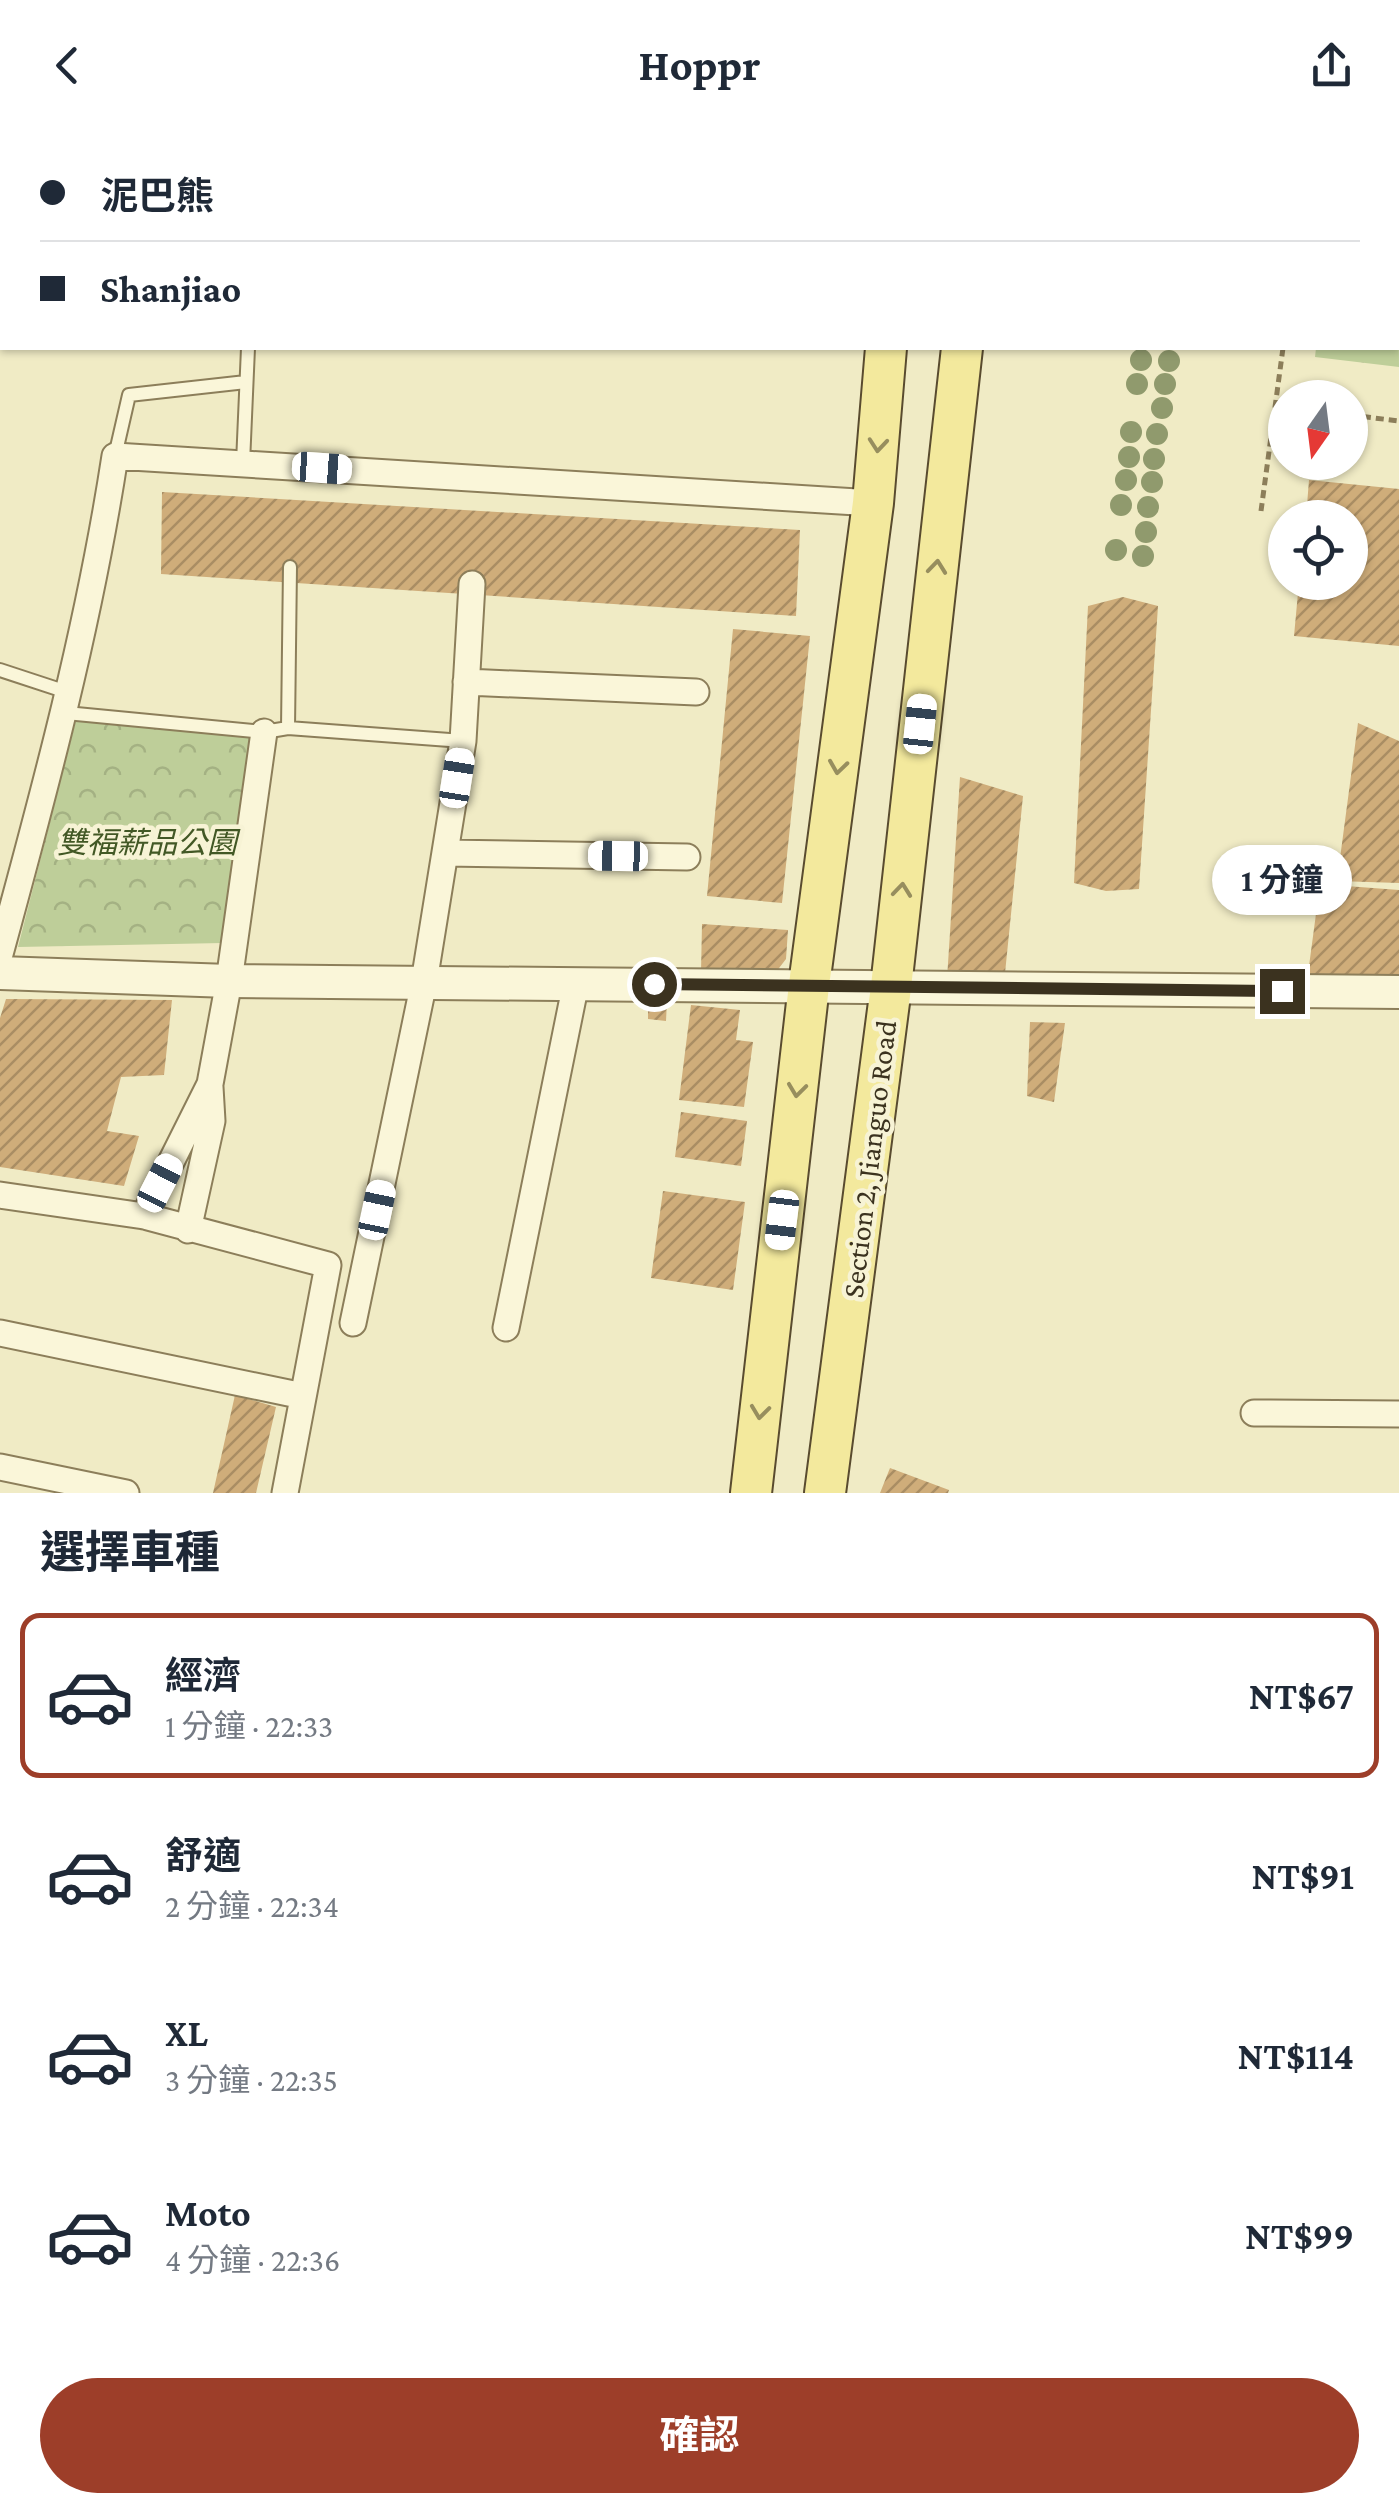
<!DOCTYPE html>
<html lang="zh-TW">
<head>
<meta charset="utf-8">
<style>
  :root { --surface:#fff; --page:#f2f2f3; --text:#1f2937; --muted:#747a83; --line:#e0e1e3; --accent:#9d3e29 }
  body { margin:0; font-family:"Crimson Pro","Noto Sans TC",serif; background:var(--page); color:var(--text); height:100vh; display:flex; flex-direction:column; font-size:38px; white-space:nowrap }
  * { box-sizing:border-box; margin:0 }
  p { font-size:32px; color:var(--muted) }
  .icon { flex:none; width:55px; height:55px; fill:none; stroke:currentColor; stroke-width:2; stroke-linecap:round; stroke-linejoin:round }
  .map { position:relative; height:1363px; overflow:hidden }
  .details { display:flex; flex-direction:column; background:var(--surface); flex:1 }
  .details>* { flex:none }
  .banner { position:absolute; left:0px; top:0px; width:1400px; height:220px; box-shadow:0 2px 8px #0004; display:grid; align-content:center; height:220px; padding:0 40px; background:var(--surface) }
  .needle { width:65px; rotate:194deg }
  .buttons { position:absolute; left:1268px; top:250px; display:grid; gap:20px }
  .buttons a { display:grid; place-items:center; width:100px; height:100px; border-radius:50%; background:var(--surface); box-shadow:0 2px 8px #0004; font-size:50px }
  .end { position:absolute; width:45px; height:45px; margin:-22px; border:12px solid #3b321f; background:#fff; box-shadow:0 0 0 5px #fff }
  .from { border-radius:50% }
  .bubble { position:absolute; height:70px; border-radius:35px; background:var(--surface); box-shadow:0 2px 8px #0004; font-size:32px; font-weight:700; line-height:70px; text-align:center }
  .car { position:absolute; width:30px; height:60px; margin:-30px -15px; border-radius:12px; box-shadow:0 0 8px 2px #0007; background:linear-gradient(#fff 24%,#345 0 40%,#fff 0 76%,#345 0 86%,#fff 0) }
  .banner b { display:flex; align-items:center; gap:35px; height:95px; font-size:38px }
  .banner b+b { border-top:2px solid var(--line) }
  .banner i { width:25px; height:25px; background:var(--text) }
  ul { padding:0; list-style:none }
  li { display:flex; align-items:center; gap:30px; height:165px; margin:0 20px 15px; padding:0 20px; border:5px solid transparent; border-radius:20px }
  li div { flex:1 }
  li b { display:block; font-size:38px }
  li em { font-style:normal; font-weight:700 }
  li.current { border-color:var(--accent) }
  li>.icon { width:90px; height:90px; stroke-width:1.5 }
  h2 { padding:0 40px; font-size:45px; line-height:120px }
  .action { display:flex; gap:20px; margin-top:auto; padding:20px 40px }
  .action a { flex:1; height:115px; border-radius:60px; background:var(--accent); color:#fff; font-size:40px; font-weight:700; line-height:115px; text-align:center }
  header { display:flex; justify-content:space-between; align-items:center; height:130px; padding:0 40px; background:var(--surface); font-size:45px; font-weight:700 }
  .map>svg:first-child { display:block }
  .grass { fill:url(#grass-tufts) }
  .forest { fill:url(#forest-crowns) }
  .building { fill:url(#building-hatch) }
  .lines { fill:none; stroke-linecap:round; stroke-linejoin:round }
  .service-casing { stroke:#8c7e5a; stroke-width:16 }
  .minor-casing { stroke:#8c7e5a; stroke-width:29 }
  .tertiary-casing { stroke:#8c7e5a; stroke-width:36 }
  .primary-casing { stroke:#594b2f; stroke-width:44 }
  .path { stroke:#8c7e5a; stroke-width:5; stroke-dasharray:8 5; stroke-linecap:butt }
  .service { stroke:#faf6d9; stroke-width:12 }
  .minor { stroke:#faf6d9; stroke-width:25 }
  .tertiary { stroke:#faf6d9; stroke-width:32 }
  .primary { stroke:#f3e99d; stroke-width:40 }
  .tree { fill:#909a6d }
  .oneway { stroke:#978e5e }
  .route { stroke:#3b321f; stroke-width:12 }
  .labels { text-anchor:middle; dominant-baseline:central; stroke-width:9; stroke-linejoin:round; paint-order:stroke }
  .park-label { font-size:30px; font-style:italic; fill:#425825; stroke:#f7f3d5 }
  .street-label { font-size:30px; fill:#3b321f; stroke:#f7f3d5 }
</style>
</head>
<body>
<header><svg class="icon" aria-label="back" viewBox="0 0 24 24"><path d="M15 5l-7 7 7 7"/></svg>Hoppr<svg class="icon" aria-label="share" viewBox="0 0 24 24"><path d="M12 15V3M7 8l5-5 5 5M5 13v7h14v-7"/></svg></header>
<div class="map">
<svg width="1399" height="1363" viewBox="0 0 1399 1363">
  <defs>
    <pattern id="grass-tufts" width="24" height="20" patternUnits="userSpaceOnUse" patternTransform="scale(2.5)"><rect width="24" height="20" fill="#bece99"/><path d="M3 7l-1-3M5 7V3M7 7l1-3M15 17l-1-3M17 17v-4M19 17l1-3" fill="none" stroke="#a4b183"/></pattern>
    <pattern id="forest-crowns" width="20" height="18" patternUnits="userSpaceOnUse" patternTransform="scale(2.5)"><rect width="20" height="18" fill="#bece99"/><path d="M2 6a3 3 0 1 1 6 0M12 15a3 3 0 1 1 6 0" fill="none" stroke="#a4b183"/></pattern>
    <pattern id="building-hatch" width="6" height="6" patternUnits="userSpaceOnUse" patternTransform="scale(2.5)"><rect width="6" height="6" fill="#cfad7a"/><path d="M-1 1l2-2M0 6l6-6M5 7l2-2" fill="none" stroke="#a98d63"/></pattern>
  </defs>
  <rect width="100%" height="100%" fill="#f0ebc5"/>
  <path class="grass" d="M1398 50 1399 237 1315 227 1316 218H1398Z"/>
  <path class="forest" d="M76 590 276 610 223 813 18 817Z"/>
  <path class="building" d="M1309 350 1399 359V516L1294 506 1299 452H1350V388H1306Z
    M162 362 800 400 796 486 161 444Z
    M1123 467 1158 476 1139 759 1106 761 1074 753 1088 476Z
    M733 499 810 506 782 773 707 766Z
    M1358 593 1399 611V753L1337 751Z
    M960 647 1023 666 1004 853 947 849Z
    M1320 754 1399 760V855L1307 851Z
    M702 794 788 800 786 829 776 842H701Z
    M6 869 172 870 164 945 121 947 107 1001 139 1006 124 1056 0 1037V888Z
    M648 870 667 871 666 891 648 889Z
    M691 875 740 880 736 910 753 912 744 977 679 970Z
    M1030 892 1065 893 1054 972 1027 966Z
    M681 982 747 991 741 1036 675 1027Z
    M663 1061 745 1072 733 1160 651 1148Z
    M235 1265 276 1277 256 1363H213Z
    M890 1338 949 1360 948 1363H880Z"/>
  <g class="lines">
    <defs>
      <path id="service" d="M90 0 103 2
        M115 326 129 265 246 252
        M243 333 248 218
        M0 540 70 563
        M66 583 264 602 288 598 463 611
        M288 598 290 437"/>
      <path id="minor" d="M466 552 696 562
        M445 723 687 727
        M0 824C45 659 89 496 115 326L873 373
        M0 1065 144 1086 328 1135 285 1363
        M144 1086 210 954 229 851 264 602
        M188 1100 212 991 210 957
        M353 1193 424 852 463 611 472 454
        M506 1198 576 853
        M0 1203 303 1266
        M1254 1283 1399 1284
        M0 1337 126 1363"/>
      <path id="tertiary" d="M0 843 229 851 1399 862"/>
      <path id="primary" d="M909 2V0
        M980 2V0
        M751 1363 809 855 873 373 886 218
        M825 1363 891 857 962 218"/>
    </defs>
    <use href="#service" class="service-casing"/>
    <use href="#minor" class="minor-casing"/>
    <use href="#tertiary" class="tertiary-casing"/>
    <use href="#primary" class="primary-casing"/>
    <path class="path" d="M1292 0 1299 2
      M1276 2 1277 0
      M1398 19 1399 20
      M1350 285 1399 291
      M1261 381 1283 218"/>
    <use href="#service" class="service"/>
    <use href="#minor" class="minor"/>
    <use href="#tertiary" class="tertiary"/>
    <use href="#primary" class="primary"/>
  </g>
  <g class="tree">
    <circle cx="1141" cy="230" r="11"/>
    <circle cx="1169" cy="231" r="11"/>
    <circle cx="1137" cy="254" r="11"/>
    <circle cx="1165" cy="254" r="11"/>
    <circle cx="1162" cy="278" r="11"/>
    <circle cx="1131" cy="302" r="11"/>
    <circle cx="1157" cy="304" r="11"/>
    <circle cx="1129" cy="327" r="11"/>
    <circle cx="1154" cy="329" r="11"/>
    <circle cx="1126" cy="350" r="11"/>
    <circle cx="1152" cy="352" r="11"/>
    <circle cx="1121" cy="375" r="11"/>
    <circle cx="1148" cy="377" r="11"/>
    <circle cx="1146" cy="402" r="11"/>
    <circle cx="1116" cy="420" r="11"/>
    <circle cx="1143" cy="426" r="11"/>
  </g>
  <defs><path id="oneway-chevron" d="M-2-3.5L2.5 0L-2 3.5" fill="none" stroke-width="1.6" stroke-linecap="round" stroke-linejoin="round" transform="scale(2.5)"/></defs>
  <g class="oneway">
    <use href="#oneway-chevron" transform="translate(878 315) rotate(95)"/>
    <use href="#oneway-chevron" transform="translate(937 437) rotate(-84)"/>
    <use href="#oneway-chevron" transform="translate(838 637) rotate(98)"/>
    <use href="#oneway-chevron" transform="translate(902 760) rotate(-84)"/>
    <use href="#oneway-chevron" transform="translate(797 960) rotate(97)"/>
    <use href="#oneway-chevron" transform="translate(760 1282) rotate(97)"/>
  </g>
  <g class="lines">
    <path class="route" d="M654 854 1282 861"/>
  </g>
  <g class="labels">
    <g class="park-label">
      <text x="147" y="712">雙福薪品公園</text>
    </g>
    <g class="street-label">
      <text transform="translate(869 1029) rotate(-83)">Section 2, Jianguo Road</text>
    </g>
  </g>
</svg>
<div class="buttons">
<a><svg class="needle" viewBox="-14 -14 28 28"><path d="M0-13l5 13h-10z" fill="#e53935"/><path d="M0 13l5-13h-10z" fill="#747a83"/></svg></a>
<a><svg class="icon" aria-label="locate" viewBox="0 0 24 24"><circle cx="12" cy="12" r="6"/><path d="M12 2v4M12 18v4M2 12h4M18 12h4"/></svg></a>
</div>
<i class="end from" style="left:654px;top:854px"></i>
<i class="end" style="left:1282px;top:861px"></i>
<div class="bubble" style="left:1212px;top:715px;width:140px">1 分鐘</div>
<i class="car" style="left:322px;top:338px;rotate:94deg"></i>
<i class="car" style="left:920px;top:594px;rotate:6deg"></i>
<i class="car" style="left:457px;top:648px;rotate:9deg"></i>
<i class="car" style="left:618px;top:726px;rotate:271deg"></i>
<i class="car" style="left:160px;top:1053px;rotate:27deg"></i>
<i class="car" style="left:377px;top:1080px;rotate:12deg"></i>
<i class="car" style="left:782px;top:1090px;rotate:187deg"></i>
<div class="banner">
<b><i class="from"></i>泥巴熊</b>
<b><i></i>Shanjiao</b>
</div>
</div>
<section class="details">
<h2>選擇車種</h2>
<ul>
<li class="current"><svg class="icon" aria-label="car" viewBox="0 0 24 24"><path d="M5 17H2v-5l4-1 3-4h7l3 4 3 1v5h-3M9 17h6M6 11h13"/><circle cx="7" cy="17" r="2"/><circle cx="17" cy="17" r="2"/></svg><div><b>經濟</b><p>1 分鐘 · 22:33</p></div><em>NT$67</em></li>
<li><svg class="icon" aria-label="car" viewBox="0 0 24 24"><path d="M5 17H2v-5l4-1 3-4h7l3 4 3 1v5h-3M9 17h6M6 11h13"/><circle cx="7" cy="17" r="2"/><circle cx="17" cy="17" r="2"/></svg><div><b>舒適</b><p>2 分鐘 · 22:34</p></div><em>NT$91</em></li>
<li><svg class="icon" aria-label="car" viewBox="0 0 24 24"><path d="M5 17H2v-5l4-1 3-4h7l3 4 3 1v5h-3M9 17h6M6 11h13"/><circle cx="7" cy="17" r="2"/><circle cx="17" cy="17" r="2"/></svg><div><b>XL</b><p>3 分鐘 · 22:35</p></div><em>NT$114</em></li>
<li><svg class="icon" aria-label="car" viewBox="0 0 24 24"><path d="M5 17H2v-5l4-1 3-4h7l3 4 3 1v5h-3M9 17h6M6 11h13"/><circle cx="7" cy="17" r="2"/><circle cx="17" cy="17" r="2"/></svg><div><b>Moto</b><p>4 分鐘 · 22:36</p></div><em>NT$99</em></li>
</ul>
<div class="action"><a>確認</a></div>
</section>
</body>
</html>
